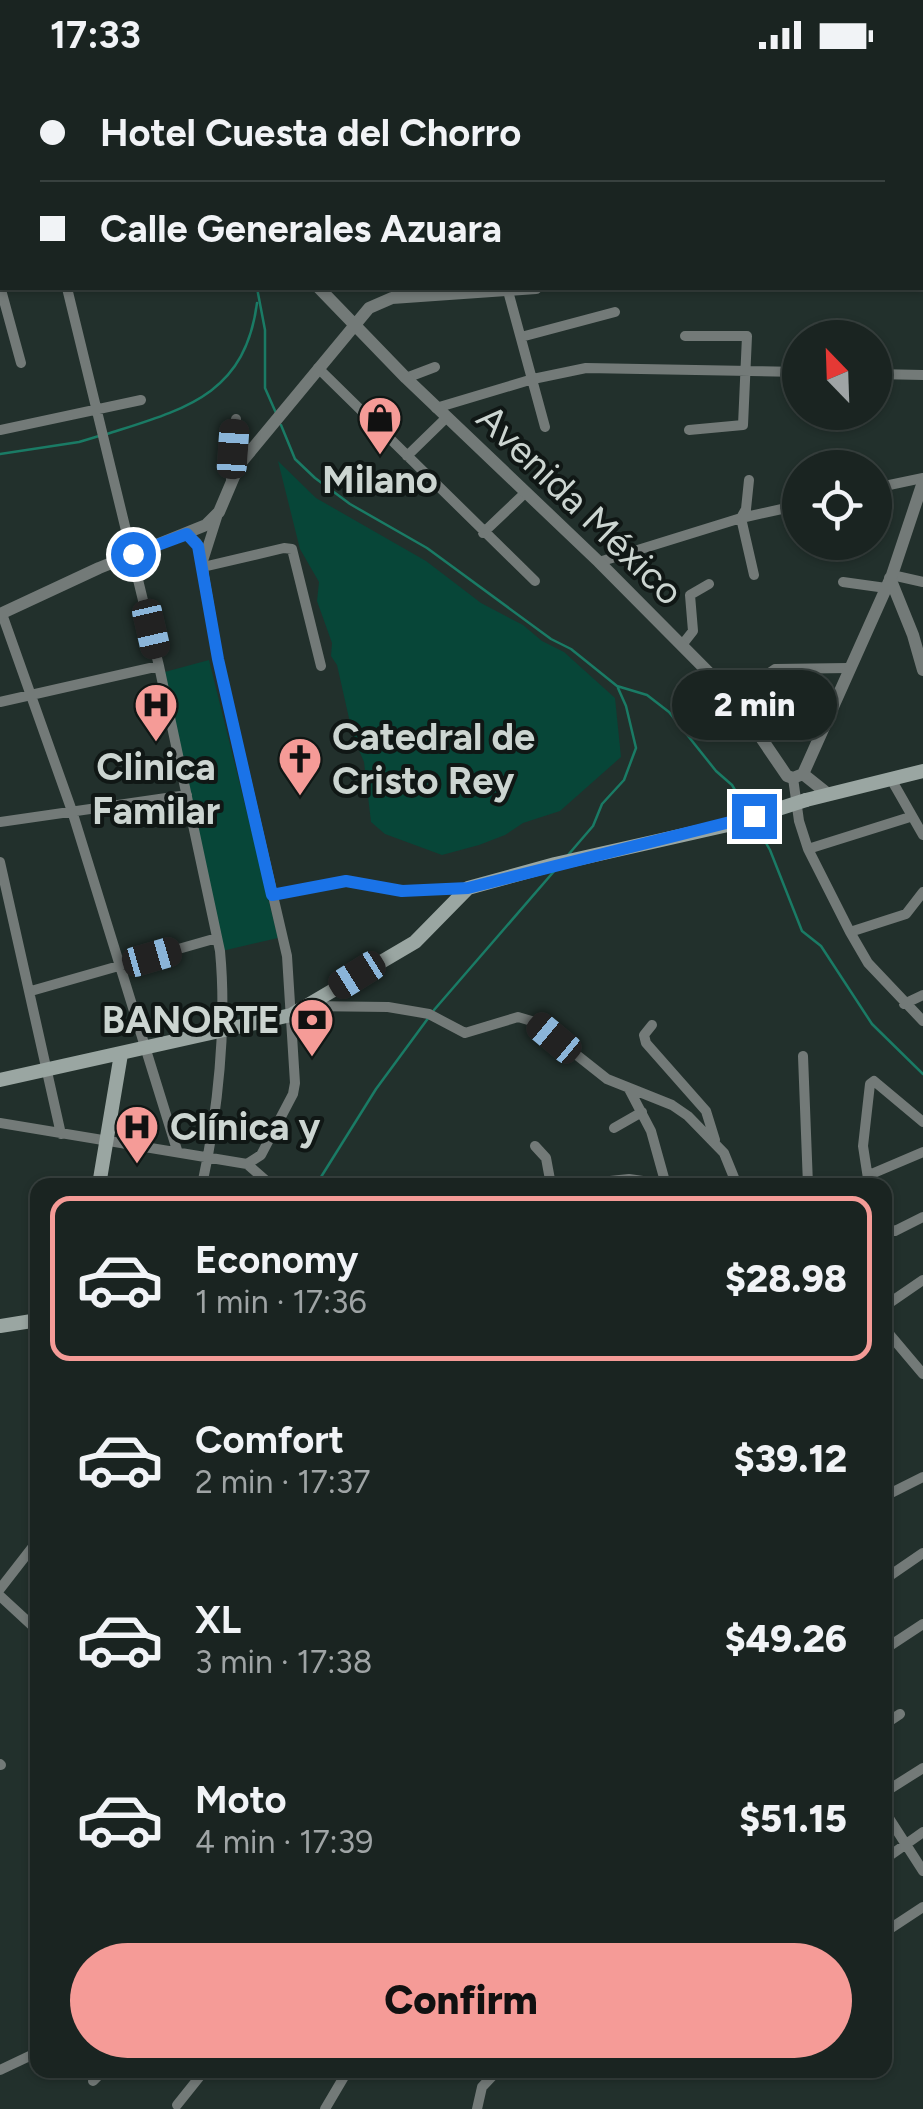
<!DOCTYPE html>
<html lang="en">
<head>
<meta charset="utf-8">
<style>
  :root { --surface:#1a2421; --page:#232c2a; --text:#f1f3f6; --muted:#9fa4a5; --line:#38413f; --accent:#f59b97 }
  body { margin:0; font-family:Figtree,sans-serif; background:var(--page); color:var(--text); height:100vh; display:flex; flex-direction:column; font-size:38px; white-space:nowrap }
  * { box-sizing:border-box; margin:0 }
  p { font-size:32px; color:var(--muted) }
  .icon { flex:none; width:55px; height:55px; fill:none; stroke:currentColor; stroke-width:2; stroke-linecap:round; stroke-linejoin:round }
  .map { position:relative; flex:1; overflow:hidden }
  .panel { position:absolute; left:30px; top:1108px; width:862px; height:900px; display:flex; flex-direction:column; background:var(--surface); border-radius:20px; box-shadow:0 2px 8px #0004,0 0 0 2px var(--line) }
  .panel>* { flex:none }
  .guide { position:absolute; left:0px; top:0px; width:925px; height:220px; box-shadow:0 2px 8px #0004,0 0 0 2px var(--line); display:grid; align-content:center; height:220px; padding:0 40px; background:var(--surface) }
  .needle { width:65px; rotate:337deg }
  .controls { position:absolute; left:782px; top:250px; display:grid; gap:20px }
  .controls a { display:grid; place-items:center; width:110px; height:110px; border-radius:50%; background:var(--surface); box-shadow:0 2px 8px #0004,0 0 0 2px var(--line); font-size:50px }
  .end { position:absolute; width:45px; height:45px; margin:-22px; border:12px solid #1a73e8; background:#fff; box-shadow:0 0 0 5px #fff }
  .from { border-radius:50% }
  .bubble { position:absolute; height:70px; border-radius:35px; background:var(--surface); box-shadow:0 2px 8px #0004,0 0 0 2px var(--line); font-size:32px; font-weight:800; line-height:70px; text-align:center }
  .car { position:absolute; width:30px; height:60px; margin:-30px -15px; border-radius:12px; box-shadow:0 0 8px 2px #0007; background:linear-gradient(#222 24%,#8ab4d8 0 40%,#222 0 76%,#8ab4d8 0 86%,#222 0) }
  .guide b { display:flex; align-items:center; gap:35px; height:95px; font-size:38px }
  .guide b+b { border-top:2px solid var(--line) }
  .guide i { width:25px; height:25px; background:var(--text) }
  ul { padding:18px 0 0; list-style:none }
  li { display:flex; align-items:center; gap:30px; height:165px; margin:0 20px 15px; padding:0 20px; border:5px solid transparent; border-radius:20px }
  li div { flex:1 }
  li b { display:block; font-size:38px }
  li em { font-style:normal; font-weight:800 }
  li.on { border-color:var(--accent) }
  li>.icon { width:90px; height:90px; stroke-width:1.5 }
  .cta { display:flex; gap:20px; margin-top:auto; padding:20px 40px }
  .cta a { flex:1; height:115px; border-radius:60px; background:var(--accent); color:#111; font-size:40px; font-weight:800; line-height:115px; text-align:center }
  .status { display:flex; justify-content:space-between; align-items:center; height:70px; padding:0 50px; background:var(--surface); direction:ltr }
  .status svg { height:28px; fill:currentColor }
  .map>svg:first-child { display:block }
  .green { fill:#074638 }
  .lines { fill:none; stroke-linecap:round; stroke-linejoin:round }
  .stream { stroke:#1a7b65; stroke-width:2.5 }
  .minor { stroke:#737a78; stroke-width:10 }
  .tertiary { stroke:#737a78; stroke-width:12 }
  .secondary { stroke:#9aa6a2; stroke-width:14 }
  .primary { stroke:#b9c8c3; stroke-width:15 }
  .secondary-bridge { stroke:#9aa6a2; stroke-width:14 }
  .route { stroke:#1a73e8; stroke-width:12 }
  .labels { text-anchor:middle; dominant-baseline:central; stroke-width:8; stroke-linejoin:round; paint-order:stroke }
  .poi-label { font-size:38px; font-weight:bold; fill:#ccd5d1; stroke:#101715 }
  .street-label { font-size:38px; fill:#ccd5d1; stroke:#101715 }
</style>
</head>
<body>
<div class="status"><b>17:33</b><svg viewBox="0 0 49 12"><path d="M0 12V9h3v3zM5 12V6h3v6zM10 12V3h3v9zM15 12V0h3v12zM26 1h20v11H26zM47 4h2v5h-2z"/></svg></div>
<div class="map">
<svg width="923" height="2039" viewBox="0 0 923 2039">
  <rect width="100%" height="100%" fill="#22302c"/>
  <path class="green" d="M278 391 316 428 426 491 481 533 523 555 542 571 564 582 615 628 621 687 560 741 523 753 505 765 479 775 442 785 385 764 371 752 364 692 353 666 337 595 331 586 332 573 317 531 319 512 300 479Z
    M209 590 278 868 222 881 161 603Z"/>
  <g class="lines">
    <path class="stream" d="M301 2V0
      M257 218 265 260V318L276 343
      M281 355 295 389 315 408 350 434 427 478 551 569 571 579 617 616 647 625 669 642 716 701 732 715 747 740
      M107 364C185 339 245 325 257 233
      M0 384 79 372 99 366
      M754 752 770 780 802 861 821 876 872 954 923 1004
      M568 785 593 756 602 734 624 710 636 678 626 636 618 618
      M434 940 556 799
      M316 1115 376 1019 429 947"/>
    <path class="minor" d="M16 0 17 2
      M87 0V2
      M872 0 873 2
      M438 2 440 0
      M0 216 21 293
      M67 218 159 596 220 881C227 955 218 1042 202 1115
      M508 221 545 357
      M685 266H747L743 355 689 360
      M521 267 615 242
      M318 298 535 511
      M875 304 923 305
      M406 308 435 297
      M436 338 533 309 586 298 800 302
      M0 360 141 330
      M407 386 446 348
      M231 409 236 349
      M749 410 746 439 741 448 754 505
      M875 418 923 408
      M483 463 525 423
      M187 464 197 473 203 497 284 478 292 479 321 596
      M599 492 741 448 800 435
      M892 505 923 512
      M843 512 886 518
      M2 544 72 741 177 1080
      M682 575 693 561 690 525 709 514
      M734 628 775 599 848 598
      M0 632 159 596
      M793 708 799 751 808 779 850 862 868 893 923 951
      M891 709 923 765
      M0 752 187 725
      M808 779 910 747
      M0 792 61 1064
      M272 825 346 811 402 821 468 818
      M850 862 906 844 923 822
      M31 921 217 868
      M904 934 923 925
      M307 936 388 937 429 944 465 963 518 947 535 952 607 1009 672 1035 688 1046 724 1083 737 1115
      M652 955 644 965 646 973 706 1041 715 1070
      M803 986 808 1115
      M629 1019 651 1061 666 1115
      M0 1053 247 1094 261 1085 293 1024 295 1013 287 886 218 589 204 506 203 491 217 447
      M614 1058 642 1042
      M535 1076 546 1088 551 1115
      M247 1094 271 1115
      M869 1105 923 1082
      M572 1115 629 1109 670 1115
      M869 1115 863 1076 870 1014 874 1011 923 1052
      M885 1159 895 1161 923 1147
      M885 1236 923 1210
      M885 1259 923 1304
      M885 1328 889 1332
      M885 1426 923 1407
      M885 1509 923 1483
      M0 1519 38 1470
      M0 1526 38 1561
      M885 1579 923 1554
      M885 1654 900 1644
      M0 1694 1 1695
      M885 1722 923 1698
      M885 1742 923 1801
      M885 1789 923 1762
      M885 1862 923 1837
      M0 2000 38 1982
      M93 2011 104 2000
      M177 2035 205 2000
      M325 2039 348 2000
      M477 2039 482 2017 498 2000"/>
    <path class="tertiary" d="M670 2 671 0
      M0 216 2 215
      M319 218 406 308 599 492 734 628 787 706 793 708 803 704 892 505 923 412
      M890 508 913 565 923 600
      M0 544 99 498 206 455 219 442 239 395 369 238 392 228 536 218
      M803 704 828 724"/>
    <path class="secondary" d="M806 730 923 701
      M0 1010 291 945 415 872 468 818 555 794 728 755
      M99 1115 121 984
      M0 1256 38 1250"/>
    <path class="primary" d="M338 0 344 2
      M375 0 381 2
      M922 186H923
      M922 197 923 198"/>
    <path class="secondary-bridge" d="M728 755 806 730"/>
  </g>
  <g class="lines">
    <path class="route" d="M133 484 187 464 198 476 218 589 272 825 346 811 402 821 468 818 754 746"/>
  </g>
  <defs>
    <symbol id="shop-pin" viewBox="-11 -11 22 30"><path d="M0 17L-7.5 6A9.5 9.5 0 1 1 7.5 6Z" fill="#f59b97" stroke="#101715"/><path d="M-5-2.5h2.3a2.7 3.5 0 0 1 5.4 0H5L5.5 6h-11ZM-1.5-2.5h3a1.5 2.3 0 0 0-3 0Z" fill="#111"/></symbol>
    <symbol id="hospital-pin" viewBox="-11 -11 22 30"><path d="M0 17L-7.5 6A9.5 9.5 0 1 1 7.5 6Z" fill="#f59b97" stroke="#101715"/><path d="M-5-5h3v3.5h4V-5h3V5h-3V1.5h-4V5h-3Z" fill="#111"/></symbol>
    <symbol id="church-pin" viewBox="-11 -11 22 30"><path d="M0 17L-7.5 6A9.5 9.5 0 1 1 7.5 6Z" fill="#f59b97" stroke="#101715"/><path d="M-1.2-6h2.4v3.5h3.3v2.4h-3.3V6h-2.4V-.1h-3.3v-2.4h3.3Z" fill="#111"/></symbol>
    <symbol id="bank-pin" viewBox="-11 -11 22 30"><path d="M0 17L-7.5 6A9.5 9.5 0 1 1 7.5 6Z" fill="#f59b97" stroke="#101715"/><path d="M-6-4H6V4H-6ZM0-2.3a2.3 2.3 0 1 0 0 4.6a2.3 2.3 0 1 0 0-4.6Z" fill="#111"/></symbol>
  </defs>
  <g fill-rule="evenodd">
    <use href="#shop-pin" x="355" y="323" width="50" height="68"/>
    <use href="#hospital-pin" x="131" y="610" width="50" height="68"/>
    <use href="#church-pin" x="275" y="664" width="50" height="68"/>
    <use href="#bank-pin" x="287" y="925" width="50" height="68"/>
    <use href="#hospital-pin" x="112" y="1032" width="50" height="68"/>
  </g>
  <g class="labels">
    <g class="poi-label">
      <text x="380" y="410">Milano</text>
      <text x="332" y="667" text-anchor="start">Catedral de<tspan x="332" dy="44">Cristo Rey</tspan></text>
      <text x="156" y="697">Clinica<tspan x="156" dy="44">Familar</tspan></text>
      <text x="280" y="950" text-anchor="end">BANORTE</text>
      <text x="170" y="1057" text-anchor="start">Clínica y</text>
    </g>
    <g class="street-label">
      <text transform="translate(580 435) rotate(44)">Avenida México</text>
    </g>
  </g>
</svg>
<div class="controls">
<a><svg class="needle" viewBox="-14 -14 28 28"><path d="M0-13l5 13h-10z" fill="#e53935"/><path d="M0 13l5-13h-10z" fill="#9fa4a5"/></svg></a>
<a><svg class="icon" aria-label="locate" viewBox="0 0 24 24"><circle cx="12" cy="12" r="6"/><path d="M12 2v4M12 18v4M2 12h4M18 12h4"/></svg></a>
</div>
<i class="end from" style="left:133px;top:484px"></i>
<i class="end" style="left:754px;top:746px"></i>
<div class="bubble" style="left:672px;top:600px;width:165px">2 min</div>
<i class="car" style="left:233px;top:379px;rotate:4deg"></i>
<i class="car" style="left:151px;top:559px;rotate:167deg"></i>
<i class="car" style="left:152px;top:887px;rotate:74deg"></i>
<i class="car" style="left:357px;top:905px;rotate:238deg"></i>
<i class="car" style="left:554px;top:968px;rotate:310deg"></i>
<div class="guide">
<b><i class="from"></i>Hotel Cuesta del Chorro</b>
<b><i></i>Calle Generales Azuara</b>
</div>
<section class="panel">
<ul>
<li class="on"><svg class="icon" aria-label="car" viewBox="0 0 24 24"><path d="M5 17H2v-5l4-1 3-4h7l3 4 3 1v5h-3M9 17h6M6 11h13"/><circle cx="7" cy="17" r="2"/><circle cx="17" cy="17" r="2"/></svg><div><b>Economy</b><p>1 min · 17:36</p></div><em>$28.98</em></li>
<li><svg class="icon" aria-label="car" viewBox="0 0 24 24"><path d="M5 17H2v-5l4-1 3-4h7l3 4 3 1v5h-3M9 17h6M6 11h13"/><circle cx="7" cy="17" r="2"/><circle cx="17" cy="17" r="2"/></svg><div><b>Comfort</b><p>2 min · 17:37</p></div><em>$39.12</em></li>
<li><svg class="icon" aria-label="car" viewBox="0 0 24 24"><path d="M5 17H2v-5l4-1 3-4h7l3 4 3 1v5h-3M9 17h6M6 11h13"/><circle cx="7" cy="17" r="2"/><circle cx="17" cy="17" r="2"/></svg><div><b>XL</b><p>3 min · 17:38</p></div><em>$49.26</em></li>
<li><svg class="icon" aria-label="car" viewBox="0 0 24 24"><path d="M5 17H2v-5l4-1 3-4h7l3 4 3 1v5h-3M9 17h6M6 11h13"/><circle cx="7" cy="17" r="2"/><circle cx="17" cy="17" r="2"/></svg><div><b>Moto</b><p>4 min · 17:39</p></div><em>$51.15</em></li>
</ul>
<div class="cta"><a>Confirm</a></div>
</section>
</div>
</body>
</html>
